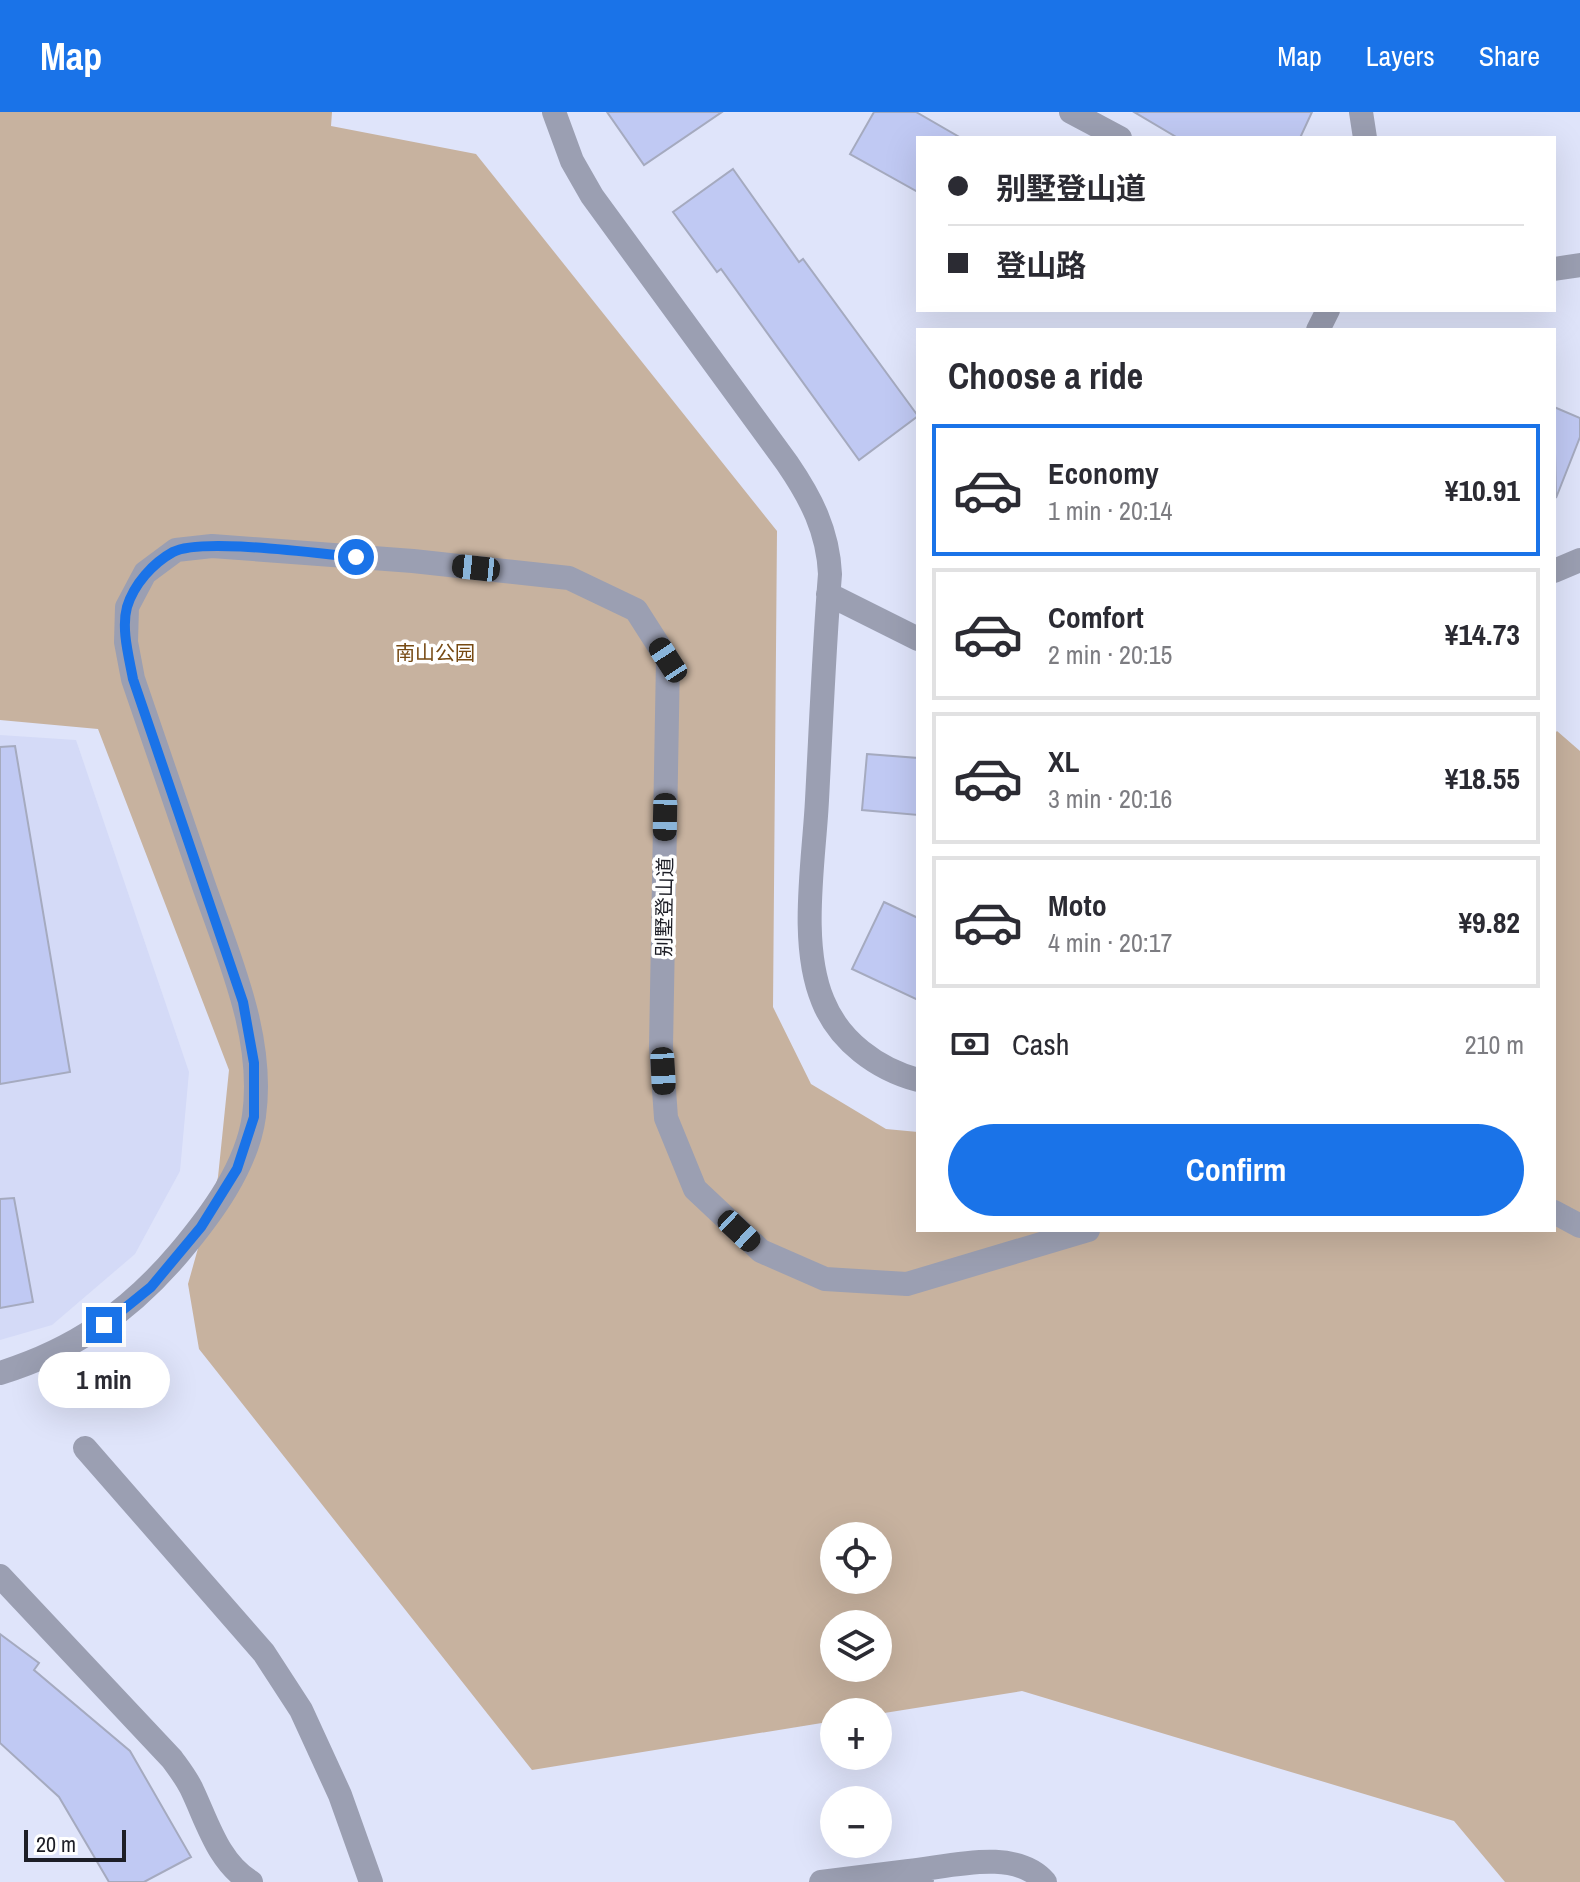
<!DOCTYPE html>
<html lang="en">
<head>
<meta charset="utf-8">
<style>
  :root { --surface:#fff; --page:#f2f2f3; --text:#2b2b33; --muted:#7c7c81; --line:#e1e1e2; --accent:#1a73e8 }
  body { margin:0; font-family:"Archivo Narrow","Noto Sans SC",sans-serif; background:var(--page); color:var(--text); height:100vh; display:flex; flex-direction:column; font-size:30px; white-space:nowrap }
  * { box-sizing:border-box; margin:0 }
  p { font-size:26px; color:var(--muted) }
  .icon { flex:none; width:44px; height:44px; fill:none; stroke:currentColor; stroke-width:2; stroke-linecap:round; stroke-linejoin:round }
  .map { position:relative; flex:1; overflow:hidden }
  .details { position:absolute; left:916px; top:216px; width:640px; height:904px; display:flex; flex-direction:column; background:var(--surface); border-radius:0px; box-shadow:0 8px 32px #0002 }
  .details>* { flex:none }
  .top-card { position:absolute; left:916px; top:24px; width:640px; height:176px; border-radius:0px; box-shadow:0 8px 32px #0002; display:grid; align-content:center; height:176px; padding:0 32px; background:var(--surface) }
  .controls { position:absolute; left:820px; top:1410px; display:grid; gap:16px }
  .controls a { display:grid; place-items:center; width:72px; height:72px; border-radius:50%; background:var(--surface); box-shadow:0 8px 32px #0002; font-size:40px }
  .scale { position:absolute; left:24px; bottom:20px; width:102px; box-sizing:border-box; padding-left:8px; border:4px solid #1d1e26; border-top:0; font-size:22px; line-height:28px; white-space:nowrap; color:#1d1e26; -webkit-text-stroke:6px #fff; paint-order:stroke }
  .end { position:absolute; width:36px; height:36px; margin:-18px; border:10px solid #1a73e8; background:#fff; box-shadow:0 0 0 4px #fff }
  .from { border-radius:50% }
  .bubble { position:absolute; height:56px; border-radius:28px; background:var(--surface); box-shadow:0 8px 32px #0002; font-size:26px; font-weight:700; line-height:56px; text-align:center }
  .car { position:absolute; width:24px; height:48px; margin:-24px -12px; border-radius:10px; box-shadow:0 0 6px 2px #0007; background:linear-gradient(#222 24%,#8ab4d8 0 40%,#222 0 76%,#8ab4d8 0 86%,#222 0) }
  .top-card b { display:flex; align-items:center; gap:28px; height:76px; font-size:30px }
  .top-card b+b { border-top:2px solid var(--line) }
  .top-card i { width:20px; height:20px; background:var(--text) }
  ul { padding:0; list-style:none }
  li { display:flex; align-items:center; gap:24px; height:132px; margin:0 16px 12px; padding:0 16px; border:4px solid var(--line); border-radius:0px }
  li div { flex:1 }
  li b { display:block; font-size:30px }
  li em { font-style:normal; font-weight:700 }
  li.selected { border-color:var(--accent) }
  li>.icon { width:72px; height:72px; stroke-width:1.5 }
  h2 { padding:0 32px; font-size:36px; line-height:96px }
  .pay { display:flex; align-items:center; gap:20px; height:88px; padding:0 32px; font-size:30px }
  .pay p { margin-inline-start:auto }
  .action { display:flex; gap:16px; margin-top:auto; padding:16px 32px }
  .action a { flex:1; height:92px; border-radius:48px; background:var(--accent); color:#fff; font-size:32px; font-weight:700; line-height:92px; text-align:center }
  header { display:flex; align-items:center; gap:48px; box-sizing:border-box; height:112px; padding:0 40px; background:var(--accent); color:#fff }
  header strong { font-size:38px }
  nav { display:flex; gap:44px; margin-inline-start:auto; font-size:28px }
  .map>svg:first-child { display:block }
  .built { fill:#d4daf7 }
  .green { fill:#c7b29f; fill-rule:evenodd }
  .building { fill:#c0c9f3; stroke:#a5aabf; stroke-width:2 }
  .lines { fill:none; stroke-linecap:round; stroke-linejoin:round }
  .street { stroke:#9b9fb2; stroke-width:24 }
  .route { stroke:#1a73e8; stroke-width:10 }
  .labels { text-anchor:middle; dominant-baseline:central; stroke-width:7; stroke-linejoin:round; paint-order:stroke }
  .park-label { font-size:20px; fill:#774a13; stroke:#fff }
  .street-label { font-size:20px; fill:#1d1e26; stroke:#fff }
</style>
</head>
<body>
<header>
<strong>Map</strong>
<nav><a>Map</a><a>Layers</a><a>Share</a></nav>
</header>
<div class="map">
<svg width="1580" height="1770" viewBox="0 0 1580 1770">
  <rect width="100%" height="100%" fill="#dfe4fa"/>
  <path class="built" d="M0 623 76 628 189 960 180 1059 135 1142 52 1213 0 1228Z"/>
  <path class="green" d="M0 0H332L331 14 476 42 777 419 773 895 811 972 886 1017 918 1020V1118H1554V622L1557 619 1580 639V1770H1505L1454 1709 1022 1579 878 1602 834 1600V1609L532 1658 199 1237 188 1172 218 1065 229 958 98 617 0 608ZM834 1424H878V1468H834ZM834 1512H878V1556H834Z"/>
  <path class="building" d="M607 0H722L644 53Z
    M874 0H916L961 26H918V80L850 42Z
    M1134 0H1312L1300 26H1178Z
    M733 57 799 150 803 147 918 304 859 348 721 157 717 160 673 100Z
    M1554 295 1580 306V325L1556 386Z
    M15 634 70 960 0 972V635Z
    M867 642 918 646V703L862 698Z
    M884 790 918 806V888L852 857Z
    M14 1086 33 1190 0 1196V1087Z
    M0 1522 39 1551 34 1558 130 1639 191 1745 144 1770H109L59 1685 0 1631Z"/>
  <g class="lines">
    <path class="street" d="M554 0 572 49 592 84 787 351C811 386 828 419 830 462 824 537 821 613 817 688 814 749 799 832 823 889 839 929 877 957 918 968
      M1071 0 1120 26
      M1361 0 1365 26
      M1554 157 1580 153
      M1318 218 1328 198
      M1554 459 1580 448
      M828 482 918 527
      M1554 1100 1580 1114
      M0 1261C74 1238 129 1200 179 1141 211 1103 247 1055 254 1004 265 926 229 846 204 774 181 705 157 636 133 567L126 530 127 495 145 461 176 438 212 434 413 449 569 466 636 498 668 548 661 935 666 1006 695 1077 761 1139 825 1167 907 1172 1088 1118
      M85 1336 264 1541 301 1598 340 1683 371 1770
      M0 1464 172 1647C180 1658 188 1668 193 1680 208 1712 219 1751 251 1770
      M909 1759C949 1755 1015 1735 1045 1770
      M821 1770 909 1759 922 1767"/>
  </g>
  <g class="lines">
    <path class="route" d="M104 1213 151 1175 201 1115 237 1057 254 1005V951L243 890 133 567C129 545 121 517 127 495 134 472 153 451 173 440 201 425 320 442 356 445"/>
  </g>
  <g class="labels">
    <g class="park-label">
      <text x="435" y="540">南山公园</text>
    </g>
    <g class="street-label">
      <text transform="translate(664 795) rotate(-89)">别墅登山道</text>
    </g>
  </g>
</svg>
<div class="controls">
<a><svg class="icon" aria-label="locate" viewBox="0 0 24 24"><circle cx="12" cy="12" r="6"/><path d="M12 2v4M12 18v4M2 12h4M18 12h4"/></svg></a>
<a><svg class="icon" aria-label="layers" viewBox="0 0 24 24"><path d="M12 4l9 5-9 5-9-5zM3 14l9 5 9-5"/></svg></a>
<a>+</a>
<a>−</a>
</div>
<div class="scale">20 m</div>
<i class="end from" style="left:356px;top:445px"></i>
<i class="end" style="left:104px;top:1213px"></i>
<div class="bubble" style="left:38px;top:1240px;width:132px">1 min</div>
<i class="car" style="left:476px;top:456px;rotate:276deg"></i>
<i class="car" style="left:668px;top:548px;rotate:327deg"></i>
<i class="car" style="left:665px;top:705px;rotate:181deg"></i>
<i class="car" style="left:663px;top:959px;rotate:177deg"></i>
<i class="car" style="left:739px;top:1119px;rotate:133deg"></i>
<div class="top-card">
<b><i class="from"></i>别墅登山道</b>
<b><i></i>登山路</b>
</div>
<section class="details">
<h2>Choose a ride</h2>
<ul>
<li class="selected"><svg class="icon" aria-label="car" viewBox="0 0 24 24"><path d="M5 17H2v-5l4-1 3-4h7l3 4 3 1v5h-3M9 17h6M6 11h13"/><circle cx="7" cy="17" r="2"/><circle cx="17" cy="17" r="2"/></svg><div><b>Economy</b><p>1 min · 20:14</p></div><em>¥10.91</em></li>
<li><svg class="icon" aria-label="car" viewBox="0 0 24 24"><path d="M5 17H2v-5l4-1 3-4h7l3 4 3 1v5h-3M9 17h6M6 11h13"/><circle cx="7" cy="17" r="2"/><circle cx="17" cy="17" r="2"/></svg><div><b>Comfort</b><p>2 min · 20:15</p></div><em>¥14.73</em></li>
<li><svg class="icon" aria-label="car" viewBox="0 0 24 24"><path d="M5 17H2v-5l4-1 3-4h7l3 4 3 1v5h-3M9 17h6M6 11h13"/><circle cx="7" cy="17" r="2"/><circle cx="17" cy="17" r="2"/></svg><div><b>XL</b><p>3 min · 20:16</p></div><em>¥18.55</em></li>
<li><svg class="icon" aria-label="car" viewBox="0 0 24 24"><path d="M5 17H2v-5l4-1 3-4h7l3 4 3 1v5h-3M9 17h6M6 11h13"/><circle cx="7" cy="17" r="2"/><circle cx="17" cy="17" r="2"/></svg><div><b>Moto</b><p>4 min · 20:17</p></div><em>¥9.82</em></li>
</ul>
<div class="pay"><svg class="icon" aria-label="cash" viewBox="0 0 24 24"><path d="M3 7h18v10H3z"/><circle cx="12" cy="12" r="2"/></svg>Cash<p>210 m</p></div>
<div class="action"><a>Confirm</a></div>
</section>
</div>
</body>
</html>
